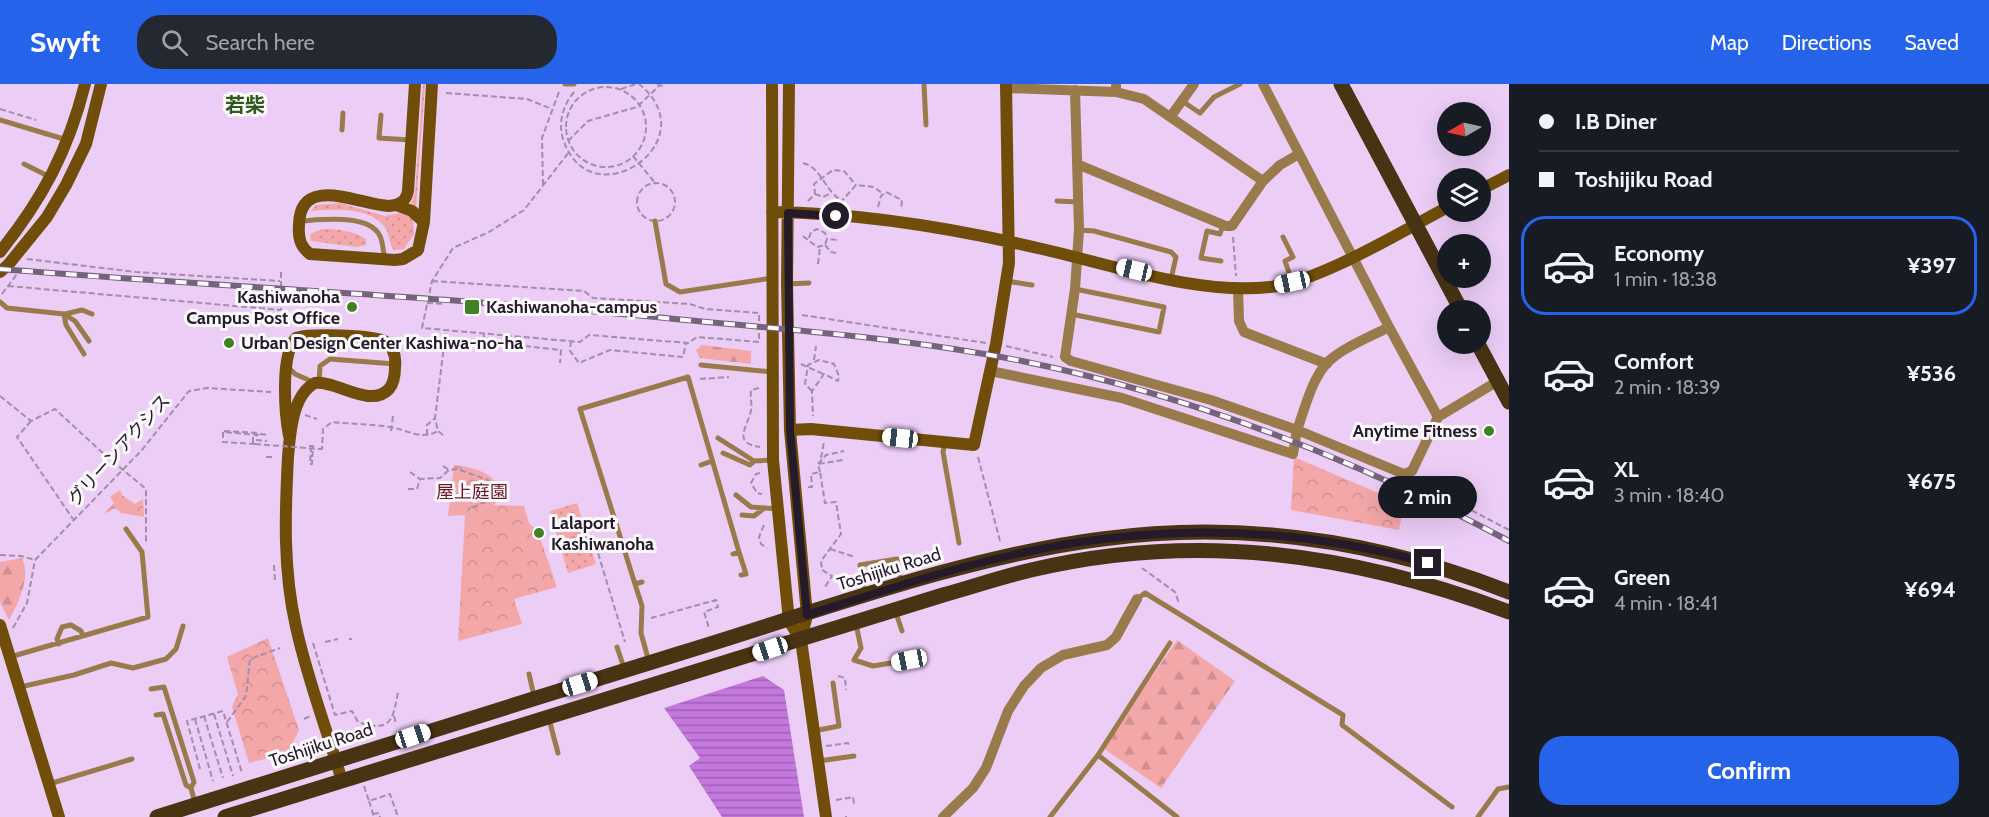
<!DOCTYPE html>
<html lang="en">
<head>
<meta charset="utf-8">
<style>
  :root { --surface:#171b24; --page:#242831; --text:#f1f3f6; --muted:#9ea1a6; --line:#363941; --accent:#2563eb }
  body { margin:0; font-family:Cabin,"Noto Sans JP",sans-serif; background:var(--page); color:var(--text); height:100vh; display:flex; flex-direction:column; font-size:22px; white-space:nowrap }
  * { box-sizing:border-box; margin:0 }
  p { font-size:20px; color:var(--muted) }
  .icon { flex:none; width:33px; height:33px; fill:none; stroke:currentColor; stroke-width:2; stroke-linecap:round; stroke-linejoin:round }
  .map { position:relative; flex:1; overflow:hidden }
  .sheet { display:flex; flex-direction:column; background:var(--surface); width:480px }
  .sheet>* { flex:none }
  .hud { display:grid; align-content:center; height:132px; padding:0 30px; background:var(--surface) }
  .needle { width:39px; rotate:261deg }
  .fabs { position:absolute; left:1437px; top:18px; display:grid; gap:12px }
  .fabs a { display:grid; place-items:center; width:54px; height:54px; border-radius:50%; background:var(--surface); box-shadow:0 6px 24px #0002; font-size:30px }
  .end { position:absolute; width:27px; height:27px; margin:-14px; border:8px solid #251a29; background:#fff; box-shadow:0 0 0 3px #fff }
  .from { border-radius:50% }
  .bubble { position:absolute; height:42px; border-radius:21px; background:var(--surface); box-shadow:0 6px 24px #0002; font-size:20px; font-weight:700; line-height:42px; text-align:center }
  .car { position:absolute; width:18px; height:36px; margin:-18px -9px; border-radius:8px; box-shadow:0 0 4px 2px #0007; background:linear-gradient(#fff 24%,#345 0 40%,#fff 0 76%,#345 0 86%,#fff 0) }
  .hud b { display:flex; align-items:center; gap:21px; height:57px; font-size:22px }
  .hud b+b { border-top:2px solid var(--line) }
  .hud i { width:15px; height:15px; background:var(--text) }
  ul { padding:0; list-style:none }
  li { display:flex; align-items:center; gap:18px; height:99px; margin:0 12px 9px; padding:0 18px; border:3px solid transparent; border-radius:24px }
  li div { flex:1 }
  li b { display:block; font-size:22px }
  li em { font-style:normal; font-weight:700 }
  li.current { border-color:var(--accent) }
  li>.icon { width:54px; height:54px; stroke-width:1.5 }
  .cta { display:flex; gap:12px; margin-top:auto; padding:12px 30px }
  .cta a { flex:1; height:69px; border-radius:24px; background:var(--accent); color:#fff; font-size:24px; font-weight:700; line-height:69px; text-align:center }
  header { display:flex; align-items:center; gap:36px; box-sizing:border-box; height:84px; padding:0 30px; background:var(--accent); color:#fff }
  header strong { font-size:28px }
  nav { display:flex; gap:33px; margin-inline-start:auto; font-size:21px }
  .search { width:420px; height:54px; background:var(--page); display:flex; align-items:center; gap:15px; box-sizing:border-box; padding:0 21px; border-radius:24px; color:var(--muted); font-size:22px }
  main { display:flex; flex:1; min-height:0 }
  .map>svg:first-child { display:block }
  .grass { fill:url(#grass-dots) }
  .forest { fill:url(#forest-firs) }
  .park { fill:url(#park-crowns) }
  .water { fill:url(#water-rules) }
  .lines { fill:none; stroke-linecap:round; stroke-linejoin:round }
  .path { stroke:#a48dac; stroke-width:2; stroke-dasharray:6 3; stroke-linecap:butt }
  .lane { stroke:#987a4b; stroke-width:5 }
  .street { stroke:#987a4b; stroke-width:10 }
  .secondary { stroke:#704e0a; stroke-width:12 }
  .primary { stroke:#483413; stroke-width:15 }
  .rail-casing { stroke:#75627c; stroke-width:6 }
  .rail { stroke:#fdfafe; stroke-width:4; stroke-dasharray:11; stroke-linecap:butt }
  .path-bridge { stroke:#a48dac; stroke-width:2; stroke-dasharray:6 3; stroke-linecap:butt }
  .route { stroke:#251a29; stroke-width:8 }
  .poi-dot { fill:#418121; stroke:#fdfafe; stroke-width:2 }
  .labels { text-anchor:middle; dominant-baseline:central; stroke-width:6; stroke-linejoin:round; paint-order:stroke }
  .poi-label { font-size:18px; font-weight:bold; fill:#251a29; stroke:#fdfafe; text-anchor:start }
  .street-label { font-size:18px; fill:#251a29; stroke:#fdfafe }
  .park-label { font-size:18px; fill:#6b1724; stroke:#fdfafe }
  .neighbourhood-label { font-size:20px; font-weight:bold; fill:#2f581d; stroke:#fdfafe }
</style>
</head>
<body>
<header>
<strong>Swyft</strong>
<div class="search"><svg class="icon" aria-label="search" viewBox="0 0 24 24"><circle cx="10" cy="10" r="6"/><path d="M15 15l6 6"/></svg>Search here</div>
<nav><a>Map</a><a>Directions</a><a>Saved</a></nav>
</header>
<main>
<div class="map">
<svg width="1509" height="733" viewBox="0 0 1509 733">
  <defs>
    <pattern id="grass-dots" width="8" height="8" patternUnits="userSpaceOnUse" patternTransform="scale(1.5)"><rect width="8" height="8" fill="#f3a7a9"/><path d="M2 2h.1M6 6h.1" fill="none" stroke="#d08f91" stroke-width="1.8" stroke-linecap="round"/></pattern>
    <pattern id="forest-firs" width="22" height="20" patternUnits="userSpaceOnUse" patternTransform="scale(1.5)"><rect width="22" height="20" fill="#f3a7a9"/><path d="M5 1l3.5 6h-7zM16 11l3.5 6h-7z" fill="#d08f91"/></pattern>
    <pattern id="park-crowns" width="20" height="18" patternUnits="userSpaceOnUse" patternTransform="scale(1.5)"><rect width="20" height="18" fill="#f3a7a9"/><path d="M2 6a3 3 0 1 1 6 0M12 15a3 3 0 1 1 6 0" fill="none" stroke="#d08f91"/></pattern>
    <pattern id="water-rules" width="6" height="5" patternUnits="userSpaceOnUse" patternTransform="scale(1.5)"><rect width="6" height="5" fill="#c477dd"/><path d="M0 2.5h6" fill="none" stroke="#9f61b3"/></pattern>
  </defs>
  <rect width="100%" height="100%" fill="#ebcdf6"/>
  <path class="grass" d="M423 0H425L416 122H410L415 109Z
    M340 119 385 132 400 129 413 133 414 150 404 165 394 166C389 161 390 152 386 145 372 122 334 125 311 127L316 121Z
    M322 145C337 145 353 146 366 155V161L356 163 311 157 310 150Z
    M577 419 596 480 568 489 550 427Z"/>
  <path class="forest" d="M702 261 751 267V280L700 274 696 266Z
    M22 474C31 493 19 518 9 536L0 518V478Z
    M1177 556 1235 597 1161 704 1103 664Z"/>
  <path class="park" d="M1294 373 1404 420 1399 446 1291 426Z
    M454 381C470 383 491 387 499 403L498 415 494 421 524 422 529 439 538 448 557 503 514 515 522 540 458 557 465 431 448 432Z
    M120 406 122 411 135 420 143 415 144 433 121 429 116 424 104 430 114 419 110 413Z
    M268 554 299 646 288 669 249 679 232 623 238 610 227 573Z"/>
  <path class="water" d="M763 592 784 606 804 733H722L689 682 700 674 664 624Z"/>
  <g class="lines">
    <path class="path" d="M657 0 665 3
      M566 43a40 40 0 1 1 80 0a40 40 0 1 1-80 0Z
      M621 5 636 0
      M574 8C563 21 558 39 563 55 590 138 710 57 639 0
      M446 9 527 15 552 25
      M0 25 36 36
      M568 57 588 37 637 23 660 1
      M633 72 656 100
      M803 79C822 84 824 106 841 116
      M637 118a19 19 0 1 1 38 0a19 19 0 1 1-38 0Z
      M543 101 542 54 560 5
      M815 110 823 113 831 109
      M808 117 815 110 814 100 833 86 844 87 856 101
      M840 119 856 101 874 103 883 110
      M878 123 881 112 886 108 902 116 901 125
      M803 152 817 163 825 161 827 155 838 156
      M1233 153 1236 192
      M809 154 811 148 817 145 825 149 827 155
      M825 161 831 168 836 169
      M27 175 136 188 280 197
      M818 180 820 163
      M432 197 584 207 593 214 690 220 705 225 759 229V258L697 253 688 259 589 251 580 258 422 244 432 197 453 164 489 148 524 126 569 68
      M8 202 281 226V186
      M2 210 17 190
      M427 219 444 220
      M802 231 986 259
      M515 253V261L561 266 560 279
      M571 257 570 267 579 279 610 266 683 273 686 259
      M1006 262 1053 273
      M483 263 484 250
      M814 276 816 262
      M801 280 823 290
      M700 295 729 293
      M759 304 751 306C750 314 753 323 750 330 746 345 733 359 760 363
      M812 307 805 300 808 281 819 276 834 280 839 292 838 297 824 290 812 307 813 332
      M0 312 31 337 55 325 105 371 146 405V458
      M305 331 317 335
      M31 337 17 353 73 435
      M224 347 259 349 258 351
      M391 347 393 332
      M260 350 267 351
      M427 351V341L435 334
      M443 351 438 347 435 334 446 246
      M256 356 267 357
      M253 359V353L258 351
      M255 360 223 358V348L258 351
      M309 362H313L312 380H310L311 364
      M319 365H322L323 345 332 338C351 340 370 340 389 343 406 345 421 357 438 347
      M266 373H275
      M978 373 1000 457
      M821 374 824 358
      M818 380 826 371 844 367
      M443 382 449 386
      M410 388 420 395
      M820 388 818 380 843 376
      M760 389 756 390 751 399 757 409 762 410
      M1416 397 1509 446
      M808 403H812L811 390 820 388 825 419 836 418 841 450 821 477 822 486 832 492 825 503
      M408 405H417L420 395 440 394 449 386 457 385 488 396 493 408 485 418 469 425
      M764 441 759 453 761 460 767 464
      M601 445 607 442
      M615 464 598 469 625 558
      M830 465 855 473
      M0 471 21 472 35 476
      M35 476 141 367 189 307 207 304 271 308
      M274 481 275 496
      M1142 484 1175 508 1179 519
      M651 534 716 516 718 523 704 528 709 544
      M13 544 27 519 35 476
      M349 555H352
      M325 558 338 555
      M313 559 335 631 352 627 358 638C391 649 393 636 398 608
      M838 592 845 594 846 606
      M214 630 233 692
      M204 632 223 694
      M394 632 396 640
      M195 635 213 697
      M304 635 310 632
      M227 638 246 612 250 575 280 564
      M826 662 848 659 850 663
      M200 685 187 637 223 627 242 689
      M364 702 369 717 390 710 398 733
      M836 716 853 713 854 720
      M369 717 374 733
      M373 730 379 729 380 733
      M846 733V732"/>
    <path class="lane" d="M565 0H574
      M924 0 926 41
      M1182 17 1200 29 1214 13 1240 0
      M381 31 379 54 410 56
      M0 36 67 56
      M342 46 343 29
      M24 80 50 93
      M1057 117 1078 118
      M300 137C320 136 369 129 380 152 383 158 383 168 385 175
      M655 137 666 200 680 208 772 194
      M1079 146 1094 147 1171 168 1176 173 1171 195
      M1283 153 1293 173 1285 177 1292 197
      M1221 177 1201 174 1207 147 1220 150 1223 141
      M1006 197 1032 201
      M787 200 809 199
      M0 218 7 224 64 230 66 241 84 270
      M64 230 75 237 89 257
      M65 230 82 226 92 230
      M1071 230 1159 248 1164 223 1075 205
      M701 281 772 288
      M288 283 295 290 313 298
      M319 298 320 282 330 275 395 280
      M718 354 754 377
      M945 359 943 368 959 459
      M723 369 750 381 754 377 773 376
      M701 381 712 377
      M736 411 751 423 777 425
      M742 431 754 432 763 425
      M739 468 746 490 741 491
      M642 498 635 500 580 325 688 293 739 468 733 470
      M635 500 642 522 641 549 649 578
      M865 508 860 481 897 475 901 499
      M1137 515 1145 509 1343 631 1342 641 1452 723
      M895 526 902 547
      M856 540 861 564 854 576 873 582 909 576
      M59 560 57 555 62 543 71 541 81 547 83 552
      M617 563 624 584
      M10 573 148 533 142 468 126 445
      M529 590 534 612
      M20 603 74 591 111 579 133 584 166 575 176 565 183 542
      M151 605 164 603 194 698 191 704
      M156 631 163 630 186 701 191 704 195 719
      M549 635 558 669
      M814 647 839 642 833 599
      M1098 671 1177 733
      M819 677 854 672
      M49 700 132 675
      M1050 733 1098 671 1170 559
      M1478 733 1498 705 1509 703"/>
    <path class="street" d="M1007 4 1116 8V0
      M1075 6 1079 146 1075 205 1065 273 1071 277 1211 316 1297 346C1306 322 1313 287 1335 272 1351 260 1372 252 1389 243L1263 0
      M1116 8 1144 15 1263 97
      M1171 32 1194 0
      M1077 80 1226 142H1232L1263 97 1280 81 1299 70
      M1238 204 1239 237 1244 248 1327 280
      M1389 243 1438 333
      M990 287 1122 314 1293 370 1297 346 1404 390 1412 387 1438 333 1498 297
      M943 733 973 704 986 684 1008 627 1024 602 1041 584 1063 571 1107 561 1116 553 1137 515"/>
    <path class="secondary" d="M415 0 408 107C406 118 399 121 389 122 360 121 300 89 299 141 298 154 300 162 310 170L395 176 403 175 418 166 424 138 432 0
      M772 0 773 376 789 537 801 556
      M789 0 787 200 790 346 807 531 801 556 826 733
      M1480 106 1509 91
      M396 121 412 127 424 138
      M772 128C863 129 953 144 1042 165 1113 181 1197 211 1270 203 1319 198 1402 147 1448 123
      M0 168C43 114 68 67 85 0
      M0 188 8 181 47 133 66 101 86 60 101 0
      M790 346 811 345 974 361 996 260 1009 179 1006 0
      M289 352C285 331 280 271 296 254 307 249 377 251 386 258 394 264 396 274 395 283 395 290 394 299 389 305 370 325 336 296 315 299 292 311 290 350 288 373 285 430 283 486 296 543 307 594 327 646 342 697
      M0 541 59 733"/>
    <path class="primary" d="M1341 0 1461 226
      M1478 260 1509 318
      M157 733C331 679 506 623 681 569 816 528 962 473 1102 455 1241 436 1379 457 1509 508
      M225 733 943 511C972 503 1001 493 1031 486 1196 447 1352 469 1509 528"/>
    <defs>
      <path id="rail" d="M0 185C225 203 450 213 675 235 791 246 907 254 1022 277 1193 312 1355 375 1509 457"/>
    </defs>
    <use href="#rail" class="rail-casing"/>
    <use href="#rail" class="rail"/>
    <path class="path-bridge" d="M255 360 319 365"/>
  </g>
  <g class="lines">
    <path class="route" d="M836 132 788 129 790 346 807 531C904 500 1002 467 1103 455 1212 441 1322 450 1428 479"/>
  </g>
  <g class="poi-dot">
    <circle cx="352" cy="223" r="6"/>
    <rect x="464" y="215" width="16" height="16" rx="3"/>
    <circle cx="229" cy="259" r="6"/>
    <circle cx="1489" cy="347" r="6"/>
    <circle cx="539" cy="449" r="6"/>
  </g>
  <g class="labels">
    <g class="poi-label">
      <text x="340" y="213" text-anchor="end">Kashiwanoha<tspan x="340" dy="21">Campus Post Office</tspan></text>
      <text x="486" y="223">Kashiwanoha-campus</text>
      <text x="241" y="259">Urban Design Center Kashiwa-no-ha</text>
      <text x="1477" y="347" text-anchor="end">Anytime Fitness</text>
      <text x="551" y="439">Lalaport<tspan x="551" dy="21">Kashiwanoha</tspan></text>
    </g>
    <g class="street-label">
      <text transform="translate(119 366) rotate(-48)">グリーンアクシス</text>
      <text transform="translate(889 485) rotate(-17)">Toshijiku Road</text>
      <text transform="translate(321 661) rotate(-18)">Toshijiku Road</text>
    </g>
    <g class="park-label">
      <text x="472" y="408">屋上庭園</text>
    </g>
    <g class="neighbourhood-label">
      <text x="245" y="21">若柴</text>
    </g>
  </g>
</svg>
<div class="fabs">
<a><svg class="needle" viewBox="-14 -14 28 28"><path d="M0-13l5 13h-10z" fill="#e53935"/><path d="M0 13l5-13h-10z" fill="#9ea1a6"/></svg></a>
<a><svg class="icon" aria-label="layers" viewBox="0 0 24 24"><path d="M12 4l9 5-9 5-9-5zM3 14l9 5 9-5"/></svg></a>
<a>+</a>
<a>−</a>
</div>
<i class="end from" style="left:836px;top:132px"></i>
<i class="end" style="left:1428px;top:479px"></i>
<div class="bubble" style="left:1378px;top:392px;width:99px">2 min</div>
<i class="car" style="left:1134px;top:186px;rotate:283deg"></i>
<i class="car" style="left:1292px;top:198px;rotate:258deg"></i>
<i class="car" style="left:900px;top:354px;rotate:276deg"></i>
<i class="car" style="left:770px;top:565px;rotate:252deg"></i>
<i class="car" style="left:909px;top:576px;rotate:259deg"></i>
<i class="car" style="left:580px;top:600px;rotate:73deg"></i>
<i class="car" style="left:413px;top:652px;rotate:72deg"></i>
</div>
<section class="sheet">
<div class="hud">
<b><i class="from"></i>I.B Diner</b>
<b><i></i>Toshijiku Road</b>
</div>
<ul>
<li class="current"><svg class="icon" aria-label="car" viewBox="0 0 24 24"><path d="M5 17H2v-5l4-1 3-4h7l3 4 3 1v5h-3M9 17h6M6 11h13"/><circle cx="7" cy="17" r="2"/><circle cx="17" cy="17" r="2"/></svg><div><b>Economy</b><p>1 min · 18:38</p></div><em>¥397</em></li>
<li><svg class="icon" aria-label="car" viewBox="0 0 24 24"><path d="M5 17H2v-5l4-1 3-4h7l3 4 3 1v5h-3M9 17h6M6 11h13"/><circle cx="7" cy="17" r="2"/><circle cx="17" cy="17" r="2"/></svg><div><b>Comfort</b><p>2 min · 18:39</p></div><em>¥536</em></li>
<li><svg class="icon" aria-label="car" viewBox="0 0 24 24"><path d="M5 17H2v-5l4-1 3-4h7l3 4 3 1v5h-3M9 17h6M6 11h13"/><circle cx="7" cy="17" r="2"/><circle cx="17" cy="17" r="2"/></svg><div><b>XL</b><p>3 min · 18:40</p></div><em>¥675</em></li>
<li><svg class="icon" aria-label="car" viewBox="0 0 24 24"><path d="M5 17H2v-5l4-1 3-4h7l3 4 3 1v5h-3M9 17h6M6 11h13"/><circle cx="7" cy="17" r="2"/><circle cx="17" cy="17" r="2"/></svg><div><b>Green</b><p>4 min · 18:41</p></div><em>¥694</em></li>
</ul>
<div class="cta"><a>Confirm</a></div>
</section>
</main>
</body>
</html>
